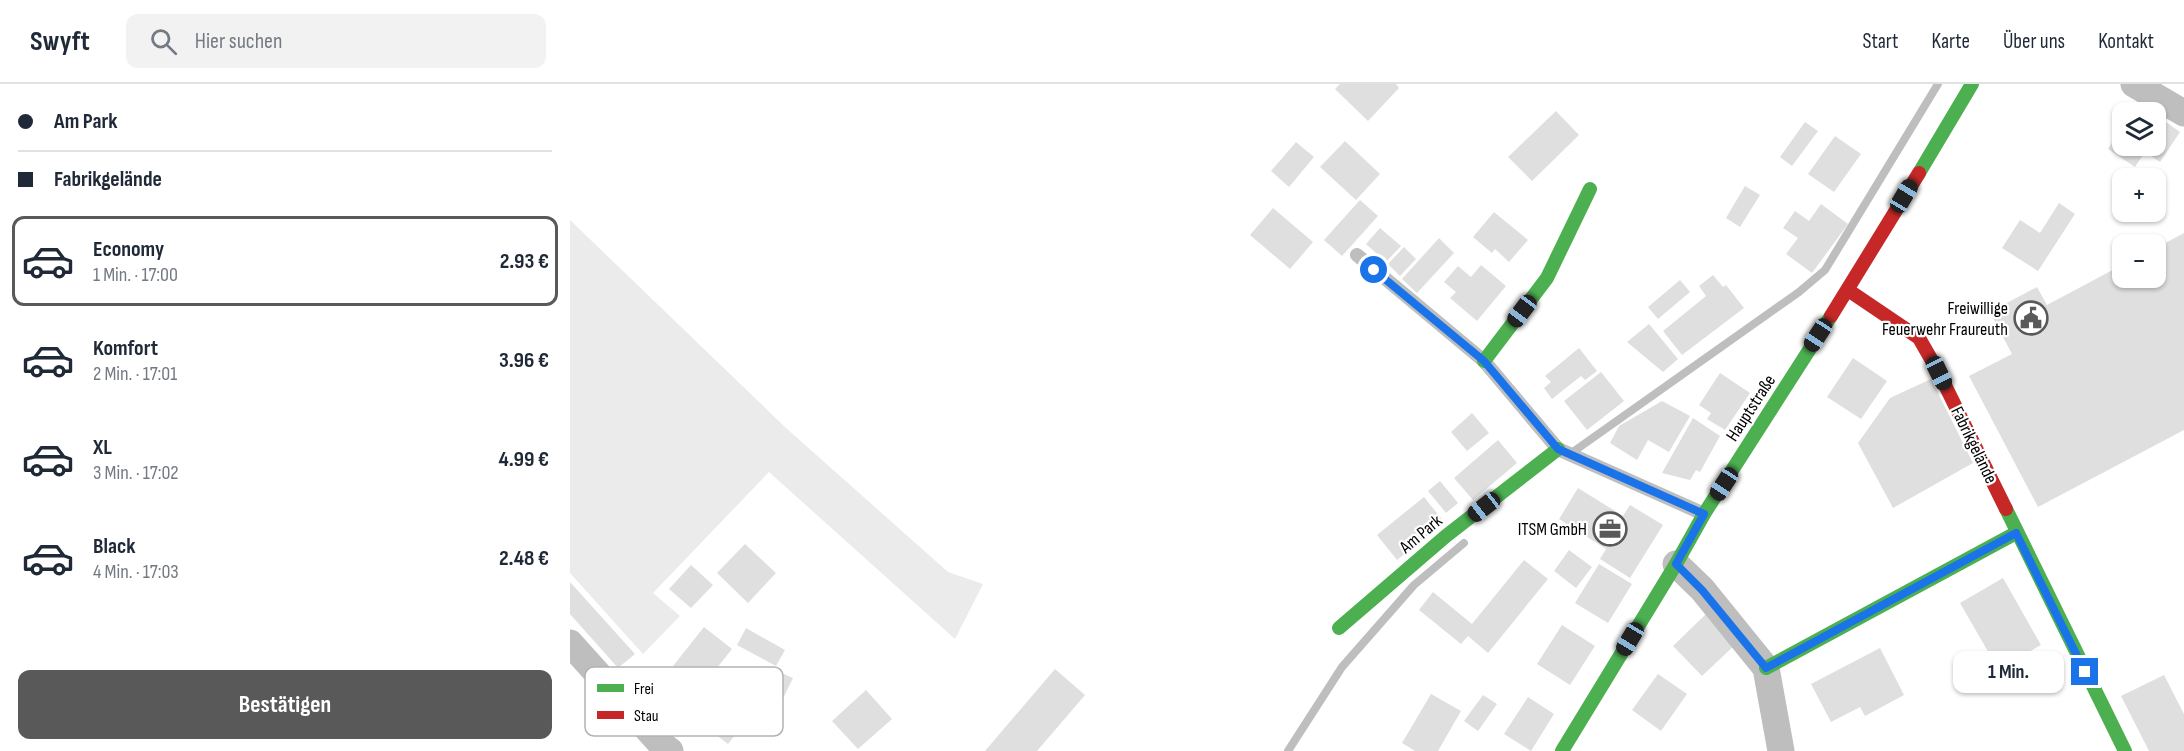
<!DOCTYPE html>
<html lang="de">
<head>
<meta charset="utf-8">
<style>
  :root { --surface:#fff; --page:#f2f2f3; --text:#1f2937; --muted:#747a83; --line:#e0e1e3; --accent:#595959 }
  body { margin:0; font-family:"Sofia Sans Condensed",sans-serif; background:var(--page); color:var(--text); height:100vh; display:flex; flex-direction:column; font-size:22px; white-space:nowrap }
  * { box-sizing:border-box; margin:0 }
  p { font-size:20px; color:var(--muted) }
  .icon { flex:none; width:33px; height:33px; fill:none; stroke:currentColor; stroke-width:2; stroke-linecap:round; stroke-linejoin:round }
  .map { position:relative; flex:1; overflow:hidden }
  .drawer { display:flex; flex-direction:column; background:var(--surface); width:570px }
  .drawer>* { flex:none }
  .top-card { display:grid; align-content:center; height:132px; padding:0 18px; background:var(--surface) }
  .tools { position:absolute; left:1542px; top:18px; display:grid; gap:12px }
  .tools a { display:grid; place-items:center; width:54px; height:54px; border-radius:12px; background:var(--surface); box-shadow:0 2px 4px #0004; font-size:30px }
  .end { position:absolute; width:27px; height:27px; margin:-14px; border:8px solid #1a73e8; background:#fff; box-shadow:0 0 0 3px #fff }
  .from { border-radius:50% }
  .bubble { position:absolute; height:42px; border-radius:12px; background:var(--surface); box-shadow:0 2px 4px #0004; font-size:20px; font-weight:700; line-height:42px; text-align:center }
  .car { position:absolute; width:18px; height:36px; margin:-18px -9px; border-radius:8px; box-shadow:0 0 4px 2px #0007; background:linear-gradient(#222 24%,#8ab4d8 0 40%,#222 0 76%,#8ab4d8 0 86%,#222 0) }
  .top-card b { display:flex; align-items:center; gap:21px; height:57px; font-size:22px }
  .top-card b+b { border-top:2px solid var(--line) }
  .top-card i { width:15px; height:15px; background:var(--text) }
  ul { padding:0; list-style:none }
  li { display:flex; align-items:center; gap:18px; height:90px; margin:0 12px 9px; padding:0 6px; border:3px solid transparent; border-radius:12px }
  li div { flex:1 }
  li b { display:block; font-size:22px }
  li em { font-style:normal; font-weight:700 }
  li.active { border-color:var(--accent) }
  li>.icon { width:54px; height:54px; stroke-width:1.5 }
  .button { display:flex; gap:12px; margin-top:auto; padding:12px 18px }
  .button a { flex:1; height:69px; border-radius:12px; background:var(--accent); color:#fff; font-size:24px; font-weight:700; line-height:69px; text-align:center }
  header { display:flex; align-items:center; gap:36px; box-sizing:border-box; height:84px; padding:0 30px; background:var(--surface); border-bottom:2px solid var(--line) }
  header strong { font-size:28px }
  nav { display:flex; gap:33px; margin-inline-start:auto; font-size:21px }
  .search { width:420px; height:54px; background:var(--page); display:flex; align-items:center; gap:15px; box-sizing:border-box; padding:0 21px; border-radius:12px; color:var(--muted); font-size:22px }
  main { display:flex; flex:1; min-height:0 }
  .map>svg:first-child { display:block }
  .green { fill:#ebebeb }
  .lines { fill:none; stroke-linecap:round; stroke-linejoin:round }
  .stream { stroke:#bebebe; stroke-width:8 }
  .building { fill:#dfdfdf }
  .lane { stroke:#bebebe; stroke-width:14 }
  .street { stroke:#bebebe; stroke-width:27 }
  .fast { stroke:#4caf50; stroke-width:14 }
  .jam { stroke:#c62828; stroke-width:14 }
  .route { stroke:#1a73e8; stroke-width:8 }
  .labels { text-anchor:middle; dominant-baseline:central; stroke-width:4.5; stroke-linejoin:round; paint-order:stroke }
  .poi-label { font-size:18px; fill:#000; stroke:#fff; text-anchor:end }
  .street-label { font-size:18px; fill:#000; stroke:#fff }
  .key { fill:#fff; stroke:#b2b2b2; stroke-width:1.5 }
  .key-label { font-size:16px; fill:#000 }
</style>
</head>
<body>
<header>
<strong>Swyft</strong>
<div class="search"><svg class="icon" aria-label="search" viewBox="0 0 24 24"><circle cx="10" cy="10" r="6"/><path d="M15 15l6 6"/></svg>Hier suchen</div>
<nav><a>Start</a><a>Karte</a><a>Über uns</a><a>Kontakt</a></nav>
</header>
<main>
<section class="drawer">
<div class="top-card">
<b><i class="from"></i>Am Park</b>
<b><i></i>Fabrikgelände</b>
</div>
<ul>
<li class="active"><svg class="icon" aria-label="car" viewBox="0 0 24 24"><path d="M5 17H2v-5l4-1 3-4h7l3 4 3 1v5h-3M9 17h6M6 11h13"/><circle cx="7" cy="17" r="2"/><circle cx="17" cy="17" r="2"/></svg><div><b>Economy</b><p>1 Min. · 17:00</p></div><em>2.93 €</em></li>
<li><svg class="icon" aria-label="car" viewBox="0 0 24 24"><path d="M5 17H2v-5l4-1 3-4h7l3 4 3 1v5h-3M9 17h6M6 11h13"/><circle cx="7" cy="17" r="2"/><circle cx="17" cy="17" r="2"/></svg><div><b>Komfort</b><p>2 Min. · 17:01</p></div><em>3.96 €</em></li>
<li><svg class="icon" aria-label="car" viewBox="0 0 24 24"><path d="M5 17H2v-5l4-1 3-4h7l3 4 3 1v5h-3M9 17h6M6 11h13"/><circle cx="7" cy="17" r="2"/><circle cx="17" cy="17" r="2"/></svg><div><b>XL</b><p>3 Min. · 17:02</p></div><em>4.99 €</em></li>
<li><svg class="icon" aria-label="car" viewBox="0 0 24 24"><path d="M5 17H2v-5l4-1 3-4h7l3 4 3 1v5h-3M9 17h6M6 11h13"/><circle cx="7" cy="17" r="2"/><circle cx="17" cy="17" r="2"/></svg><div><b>Black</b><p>4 Min. · 17:03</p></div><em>2.48 €</em></li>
</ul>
<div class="button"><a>Bestätigen</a></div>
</section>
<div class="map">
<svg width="1614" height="667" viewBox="0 0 1614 667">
  <rect width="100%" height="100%" fill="#fff"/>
  <path class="green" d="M0 136 216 344 378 488 413 500 385 555 199 388 83 509 110 532 73 570 0 489Z"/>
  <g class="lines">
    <path class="stream" d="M1000 370 1229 208 1255 186 1368 0
      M718 667 772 583 844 501 894 459"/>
  </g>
  <path class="building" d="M770 0H826L829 4 798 37 765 5Z
    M1569 19 1582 28H1562Z
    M986 27 1009 51 962 97 938 73Z
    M1586 31 1610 48 1590 78 1575 68 1565 83 1538 65 1552 43V62H1586Z
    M1235 38 1248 47 1222 82 1210 73Z
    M1265 52 1291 70 1264 108 1238 90Z
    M775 57 810 90 786 116 750 83Z
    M726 58 744 73 719 103 701 87Z
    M1175 102 1190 111 1170 143 1156 134Z
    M790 116 808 132 772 172 754 156Z
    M1489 119 1505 130 1468 187 1432 164 1450 136 1470 149Z
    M1251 120 1278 140 1242 189 1216 170 1228 154 1213 144 1225 127 1239 137Z
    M703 124 743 158 720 185 680 151Z
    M924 128 958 156 939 178 925 165 922 169 903 153Z
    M810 144 831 162 816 178 796 160Z
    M1614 149V346L1468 423 1399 292 1442 270 1420 228 1467 203 1477 221 1552 181V194H1586V164Z
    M869 154 884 169 847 209 832 195Z
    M834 163 846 175 830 192 818 180Z
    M911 181 936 202 907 237 880 214 886 208 874 198 888 182 901 193Z
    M1143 191 1153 203 1156 201 1174 224 1112 271 1093 247 1136 212 1129 202Z
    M1110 196 1120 208 1088 235 1078 223Z
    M1079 240 1108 275 1093 288 1057 258Z
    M1009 264 1027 287 1015 296 1011 292 982 315 974 304 981 298 975 292Z
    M1283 274 1317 297 1291 335 1257 313Z
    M1031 288 1054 317 1017 346 994 317Z
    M1150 289 1180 309 1155 346 1137 335 1141 329 1129 321Z
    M1361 295 1403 379 1323 424 1288 359 1320 314Z
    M1092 317 1120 332 1099 368 1078 356 1067 376 1040 359 1049 342Z
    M902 329 919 349 897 367 881 348Z
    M1123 334 1150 352 1130 388 1126 386 1120 396 1092 389Z
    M928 356 947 379 903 416 884 394Z
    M870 397 888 419 876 429 858 407Z
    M1008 404 1053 432 1060 421 1093 441 1060 494 1030 475 1036 465 989 435Z
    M854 413 874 438 827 476 807 451Z
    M175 460 206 489 178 519 147 489Z
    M999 466 1022 483 1006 504 984 487Z
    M954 476 978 495 918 569 898 552 891 560 849 526 863 508 902 540Z
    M1029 480 1062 500 1038 539 1005 519Z
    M121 481 143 501 121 524 99 505Z
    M1433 494 1471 561 1428 585 1390 519Z
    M0 498 65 570 48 584 0 530Z
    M1137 529 1167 559 1132 592 1103 562Z
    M992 541 1025 562 1000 601 967 580Z
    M134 543 162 565 131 604 103 582Z
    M176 544 215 566 206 582 167 561Z
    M1310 564 1334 611 1295 632 1290 623 1261 638 1241 600Z
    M203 585 223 594 204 633 184 624Z
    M485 585 515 611 467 667H415Z
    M1088 590 1117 610 1091 647 1062 626Z
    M1594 591 1614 630V667H1579L1551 612Z
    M296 606 322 635 288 665 262 637Z
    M142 610 177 636 158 660 124 634Z
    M861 610 891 627 868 667H845L832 659Z
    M913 611 927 620 908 647 894 637Z
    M958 613 984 630 961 667 934 650Z"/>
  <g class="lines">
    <path class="lane" d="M787 171 914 277 988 365 1134 430"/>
    <path class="street" d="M1564 0 1614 29
      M1106 480 1132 505 1196 584 1211 667
      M0 559 91 660 100 667"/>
    <path class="fast" d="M1349 89 1402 0
      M914 277 977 194 1020 105
      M1436 425 1555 667
      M769 544 876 452 988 365
      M1196 584 1446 449
      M992 667 1106 480 1134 430 1261 232"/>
    <path class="jam" d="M1278 206 1349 254 1369 289 1436 425
      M1261 232 1349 89"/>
  </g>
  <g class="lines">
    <path class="route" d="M804 186 914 277 988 365 1134 430 1106 480 1132 506 1196 584 1446 449 1515 588"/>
  </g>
  <defs>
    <symbol id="civic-ring" viewBox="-11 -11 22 22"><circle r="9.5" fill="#fff" stroke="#595959" stroke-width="1.5"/><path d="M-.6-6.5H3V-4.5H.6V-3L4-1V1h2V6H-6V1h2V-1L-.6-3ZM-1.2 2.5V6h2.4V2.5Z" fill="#595959"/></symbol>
    <symbol id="office-ring" viewBox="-11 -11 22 22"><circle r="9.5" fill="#fff" stroke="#595959" stroke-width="1.5"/><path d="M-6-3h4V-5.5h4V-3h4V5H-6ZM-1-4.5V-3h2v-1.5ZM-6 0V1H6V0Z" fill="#595959"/></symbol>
  </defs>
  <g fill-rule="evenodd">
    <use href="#civic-ring" x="1442" y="215" width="38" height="38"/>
    <use href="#office-ring" x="1021" y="426" width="38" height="38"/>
  </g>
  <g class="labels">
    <g class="poi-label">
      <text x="1438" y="224">Freiwillige<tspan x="1438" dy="21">Feuerwehr Fraureuth</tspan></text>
      <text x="1017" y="445">ITSM GmbH</text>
    </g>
    <g class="street-label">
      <text transform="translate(1181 324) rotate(-57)">Hauptstraße</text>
      <text transform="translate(1404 361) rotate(64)">Fabrikgelände</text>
      <text transform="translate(851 450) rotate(-40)">Am Park</text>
    </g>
  </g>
  <rect x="15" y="583" width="198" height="69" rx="9" class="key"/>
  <rect x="27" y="600" width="27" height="8" fill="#4caf50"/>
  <rect x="27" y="627" width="27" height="8" fill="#c62828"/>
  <g class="key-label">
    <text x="64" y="610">Frei</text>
    <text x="64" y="637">Stau</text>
  </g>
</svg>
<div class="tools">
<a><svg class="icon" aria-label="layers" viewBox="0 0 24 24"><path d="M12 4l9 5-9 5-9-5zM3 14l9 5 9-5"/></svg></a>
<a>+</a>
<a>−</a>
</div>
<i class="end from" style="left:804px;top:186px"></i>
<i class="end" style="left:1515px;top:588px"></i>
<div class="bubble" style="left:1383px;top:567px;width:111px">1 Min.</div>
<i class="car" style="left:1334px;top:112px;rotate:31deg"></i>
<i class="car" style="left:952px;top:227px;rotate:217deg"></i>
<i class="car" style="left:1248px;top:251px;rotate:213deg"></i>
<i class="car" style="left:1369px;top:289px;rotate:154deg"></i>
<i class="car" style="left:1154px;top:400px;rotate:213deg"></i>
<i class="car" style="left:914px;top:423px;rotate:232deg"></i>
<i class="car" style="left:1060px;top:555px;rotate:211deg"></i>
</div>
</main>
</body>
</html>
